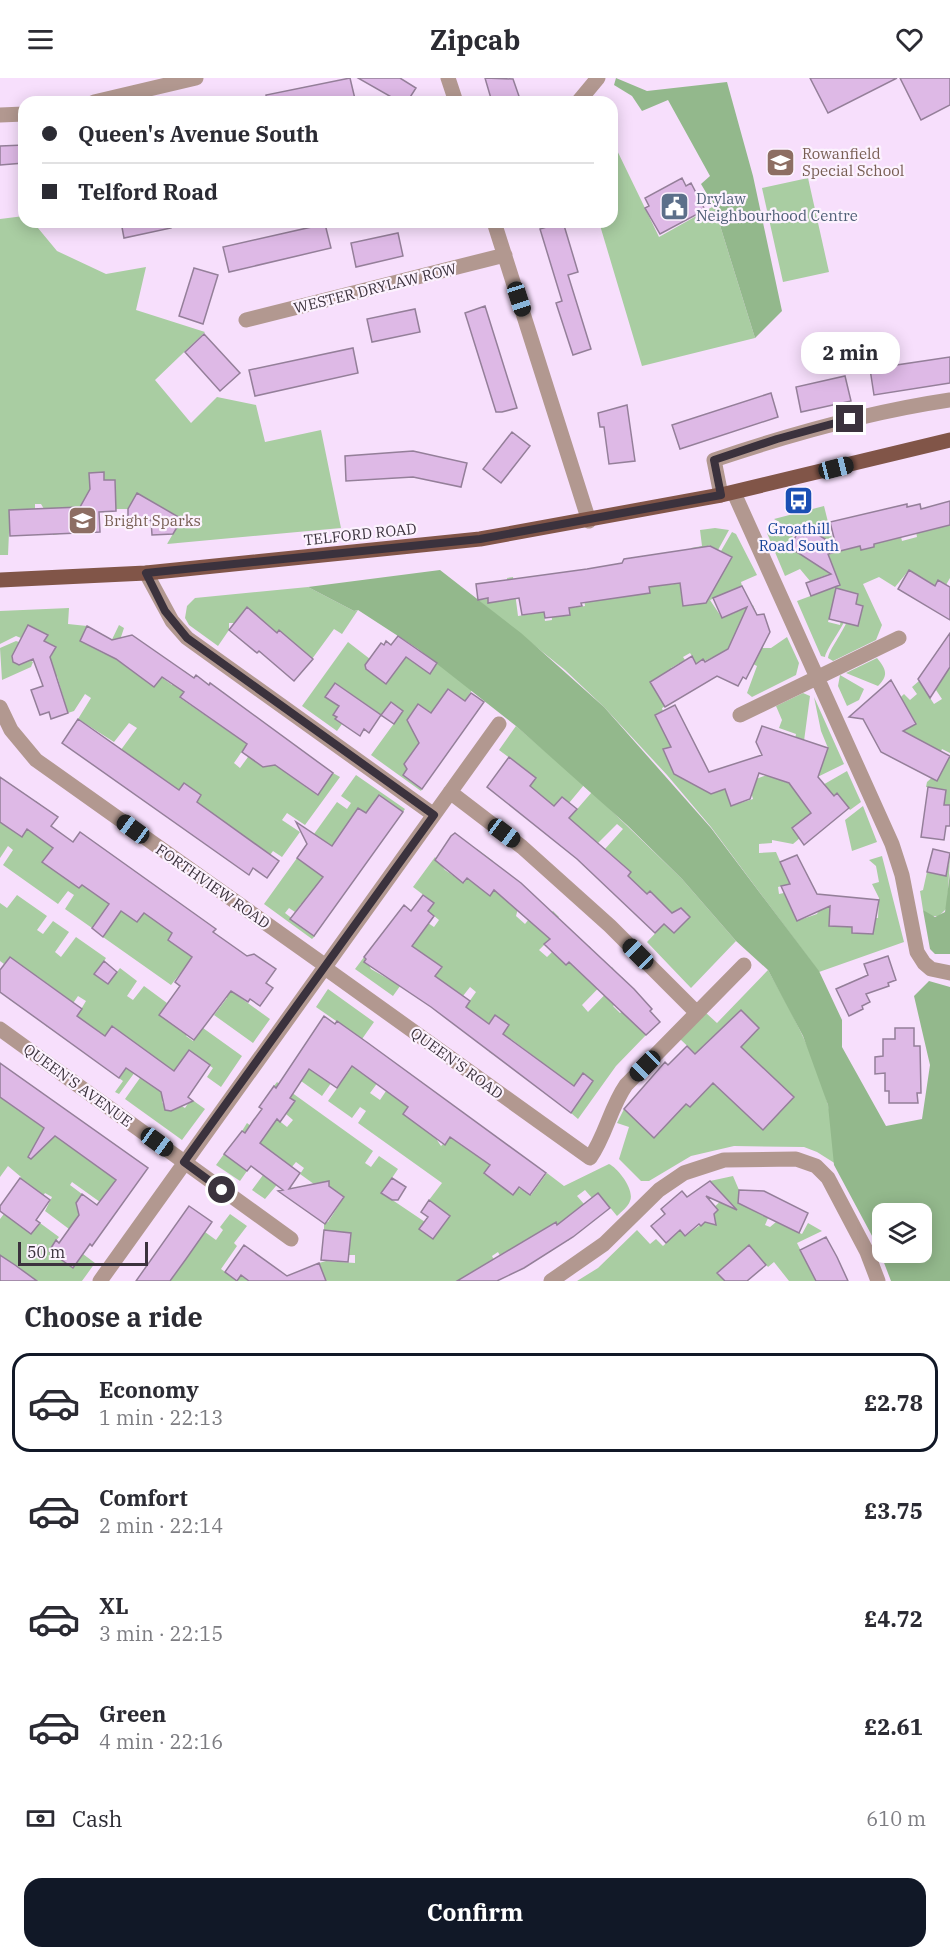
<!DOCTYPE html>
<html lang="en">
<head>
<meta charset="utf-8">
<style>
  :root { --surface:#fff; --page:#f7f7f7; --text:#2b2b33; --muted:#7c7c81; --line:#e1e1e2; --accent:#111827 }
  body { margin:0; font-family:"IBM Plex Serif",serif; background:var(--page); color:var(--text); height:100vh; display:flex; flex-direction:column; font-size:22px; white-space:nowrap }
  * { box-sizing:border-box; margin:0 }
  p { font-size:20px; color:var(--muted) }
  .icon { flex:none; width:33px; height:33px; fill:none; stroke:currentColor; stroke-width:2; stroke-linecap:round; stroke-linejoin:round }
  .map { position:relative; height:1203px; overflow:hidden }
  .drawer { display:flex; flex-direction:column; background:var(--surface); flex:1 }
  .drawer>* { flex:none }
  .top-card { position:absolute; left:18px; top:18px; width:600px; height:132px; border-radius:18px; box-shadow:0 3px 15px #0003; display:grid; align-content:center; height:132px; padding:0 24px; background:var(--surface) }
  .tools { position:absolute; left:872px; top:1125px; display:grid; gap:12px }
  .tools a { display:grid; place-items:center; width:60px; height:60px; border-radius:12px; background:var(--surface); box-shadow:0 3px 15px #0003; font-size:30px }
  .scale { position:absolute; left:18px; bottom:15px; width:130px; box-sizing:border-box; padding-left:6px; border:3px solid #3b323d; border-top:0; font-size:16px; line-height:21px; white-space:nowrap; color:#3b323d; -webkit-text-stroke:4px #fcf2fe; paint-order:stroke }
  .end { position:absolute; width:27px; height:27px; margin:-14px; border:8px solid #3b323d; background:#fff; box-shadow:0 0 0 3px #fff }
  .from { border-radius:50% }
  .bubble { position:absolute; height:42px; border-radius:18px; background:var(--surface); box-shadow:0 3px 15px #0003; font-size:20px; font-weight:700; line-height:42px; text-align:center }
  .car { position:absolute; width:18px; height:36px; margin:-18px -9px; border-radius:8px; box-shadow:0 0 4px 2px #0007; background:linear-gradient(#222 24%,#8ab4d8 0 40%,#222 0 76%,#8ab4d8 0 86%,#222 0) }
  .top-card b { display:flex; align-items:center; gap:21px; height:57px; font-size:22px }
  .top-card b+b { border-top:2px solid var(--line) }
  .top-card i { width:15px; height:15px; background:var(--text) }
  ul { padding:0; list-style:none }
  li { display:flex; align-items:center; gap:18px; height:99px; margin:0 12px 9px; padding:0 12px; border:3px solid transparent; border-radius:18px }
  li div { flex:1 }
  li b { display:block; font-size:22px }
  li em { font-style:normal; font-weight:700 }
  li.selected { border-color:var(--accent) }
  li>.icon { width:54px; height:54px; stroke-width:1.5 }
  h2 { padding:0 24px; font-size:27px; line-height:72px }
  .pay { display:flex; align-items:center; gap:15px; height:66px; padding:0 24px; font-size:22px }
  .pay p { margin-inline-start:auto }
  .button { display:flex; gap:12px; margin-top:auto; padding:12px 24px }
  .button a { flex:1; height:69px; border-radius:18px; background:var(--accent); color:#fff; font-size:24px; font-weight:700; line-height:69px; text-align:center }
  header { display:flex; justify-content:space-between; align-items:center; height:78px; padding:0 24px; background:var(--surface); font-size:27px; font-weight:700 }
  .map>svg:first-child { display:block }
  .green { fill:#a9cda2 }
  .forest { fill:#93b88c; fill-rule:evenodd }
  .building { fill:#deb9e6; stroke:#947f99; stroke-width:1.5 }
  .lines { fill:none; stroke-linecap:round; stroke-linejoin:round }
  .minor { stroke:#b29890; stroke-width:15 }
  .major { stroke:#815548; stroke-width:15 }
  .route { stroke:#3b323d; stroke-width:8 }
  .labels { text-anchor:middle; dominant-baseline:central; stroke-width:4.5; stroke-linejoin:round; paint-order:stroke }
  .education-label { font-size:15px; fill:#785e54; stroke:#fcf2fe; text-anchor:start }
  .service-label { font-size:15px; fill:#4e5e75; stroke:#fcf2fe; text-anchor:start }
  .street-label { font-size:15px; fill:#3b323d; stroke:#fcf2fe }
  .transit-label { font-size:15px; fill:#164399; stroke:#fcf2fe }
</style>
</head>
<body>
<header><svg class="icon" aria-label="menu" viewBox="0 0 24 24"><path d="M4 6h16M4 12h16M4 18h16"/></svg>Zipcab<svg class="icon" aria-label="heart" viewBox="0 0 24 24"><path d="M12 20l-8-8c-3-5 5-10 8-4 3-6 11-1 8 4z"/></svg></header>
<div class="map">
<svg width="950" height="1203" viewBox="0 0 950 1203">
  <rect width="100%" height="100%" fill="#f7dffc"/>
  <path class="green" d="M612 62 659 159 714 128 755 260 642 288 599 144H612Z
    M808 100 829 194 783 204 762 110Z
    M24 138V144H33L57 173 106 196 146 189 136 232 205 254 155 302 191 345 217 319 256 327 265 364 321 352 341 450 167 466 181 442 137 416 128 431H116L115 402H104L103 394 89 395V404H97L93 417 86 418 85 429H65L66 455 53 457 52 444 41 426H35V431L10 432 8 477H0V141Z
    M824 428 834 468 845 466 860 468 861 472 874 469V466L901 459 902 463 917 459 916 454 950 444V500L946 507 938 502 935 508 909 492 895 509 879 499 863 506 882 547 876 562 833 583 828 580C829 572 843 554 847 543L858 548 863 528 856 526 858 516 846 513 843 523 834 521 828 544 840 547 841 542H845C840 553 826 572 825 579L821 578 797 523 840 507 834 491 828 492 829 496 810 503 800 491 785 498 767 455 771 445 795 460 797 456 774 441Z
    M715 450 729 452 718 472 709 467 693 495 731 480 721 473 732 454 736 456 757 497 741 504 742 508 710 522 722 540 753 527 757 537C732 557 725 568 723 601L713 579 690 590 687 586 694 581 690 575 683 579 685 582 671 590V625L662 630 672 669 663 671 674 696 712 715 725 711 731 728 753 721 748 704 786 690 782 703 791 706 821 689 828 670 821 653 814 619 844 686 801 707 798 717 811 735 792 750 800 760 793 766 772 762V765L759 766V775L776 774 790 806 778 809 779 816 793 813 797 843 817 836 826 817H831L829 847 852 849V855L873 856 874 840H878L879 820 872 806 879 804 876 788 869 782 882 778 904 864 819 894 711 749 667 697 604 629 565 592 478 522 488 521V524L510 521 507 500 513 499 518 538 544 534 545 543 552 542 551 533 558 532 559 538 570 537 569 530 585 528 582 506 646 492 667 501 668 507 680 505 683 528 691 527V470L702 468 700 452Z
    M308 509 354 533 358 532 342 556 334 551 312 581 279 553 258 576 265 565 262 562 272 551 247 530 234 545H229V552L218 568 189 547 185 540 187 528 195 520Z
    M69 530 68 546 87 548 80 563 105 576 119 547 124 550 121 559H125V562L113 579 154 609 165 595 168 596 164 601 172 607 183 592 194 600 180 620 247 666 234 685 240 690 269 650 270 683 317 717 333 695 340 699 305 747 287 735 282 742 300 754 282 779 273 773 270 777 244 758 225 780 194 741 185 752 180 748 201 717 184 705 179 712 166 703 112 684 137 650 129 645 114 664 78 641 91 620 85 616 74 633 68 635 57 598 41 603 55 569 44 563 48 557 28 547 21 560 16 558 0 566V533Z
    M787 559 799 585 796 597 752 619 747 615 757 588 753 586 760 570H771Z
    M16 563 19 564 13 584 19 587 26 580 33 584 31 589 2 602 0 570Z
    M348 564 370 581 386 606 406 579 430 596 437 585 472 612 465 623 437 639 418 626 410 637 419 650 414 656 420 663 404 686 407 691 404 697 422 711 421 713 371 677 403 633 391 624 375 645 376 633 335 605 325 619 339 628 333 636 342 646 337 653 302 628Z
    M877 580C886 591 889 597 878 608L846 595Z
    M950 589V675L942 671 938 679C924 665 916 658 896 657L916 646 912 639 890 652 872 647 904 616 910 622 917 616 912 609 919 603 934 626 942 621 932 606H939Z
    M840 597 864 611 859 622 847 628 838 608Z
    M803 615 810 618 804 663 795 661 796 656 779 650 782 642 776 628Z
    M516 648 584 707 569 725 562 719 554 728 514 729 536 700 499 672Z
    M950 678V727H944L946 712 926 709 927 704 945 688Z
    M847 693 861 724 850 732 838 716 831 720 821 708Z
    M356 697 405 731 403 734 379 717 303 828 301 826 295 834 289 830 285 835 315 858 312 861 264 826 297 780 308 788 313 782 302 773 305 768 315 775 314 756 337 724 347 731 351 725 341 718Z
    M592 714 682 801 736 863 691 910 647 864 665 845 675 854 689 838 681 830 673 837 632 831 613 813 631 794 605 771 623 751 617 746 598 765 571 742 552 760Z
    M36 723 41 727 25 750 60 759 43 785 62 798 73 784 144 835 180 845 168 862 223 898 234 915 270 941 253 965 214 937 227 920 221 915 183 892 171 907 103 859 113 844 102 836 92 850 65 831 74 817 68 813 58 826 3 787 13 772 8 768 0 780V744L29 733Z
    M863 728 877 764 852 773 845 742Z
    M477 771 493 783 479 800 490 818 494 812 521 805 524 808 516 838 525 846 529 841 538 850 553 833 559 839 543 854 550 861 539 872 547 879 552 874 566 887 585 868H589L591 870 576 887 588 902 596 905 612 889 615 893 582 927 588 934 622 899 625 902 609 917 616 925 613 928 620 935 623 933 646 957 616 988 578 1041 571 1035 593 1003 583 996 574 1008 551 992 526 1000 539 982 511 961 498 979 489 974 509 947 495 937 489 946 475 935 454 945 476 914 470 909 463 918 447 907 431 903 442 889 431 881 420 880 393 918 355 891 364 879 371 891 390 902 398 891 393 887 428 845 434 849 439 842 428 833 434 825 413 809 435 779 445 792 464 805 472 793 465 787Z
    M950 779 947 830 939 838H930L923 832 920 813 923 812 927 794 946 798Z
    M17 817 47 838 37 852 43 856 53 843 69 854 55 874 61 879 76 859 106 880 95 897 108 906 120 890 137 903 127 918 133 922 144 908 167 925 159 937 167 942 195 945 186 958 193 963 203 950 242 978 221 1009 207 999 213 990 188 973 182 982 185 984 162 1024 167 1033 173 1032 178 1026 185 1030 191 1021 205 1031 182 1062 125 1021 147 990 148 976 119 1016 115 1014 123 1003 119 1000 141 970 111 962 118 952 113 948 90 979 77 938 86 923 78 918 54 953 46 948 67 920 37 898 16 926 9 921 24 900 20 887 10 879 4 886 0 883V825L7 830Z
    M768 892C792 935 816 979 828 1027 833 1046 831 1067 836 1086L817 1074 804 1069 734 1068 691 1078 649 1103H641L619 1081 629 1049 617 1045 624 1031 654 1059 686 1026 690 1029 709 1001 763 1052 794 1019 748 976 738 972 759 950 741 933 704 967 699 979 680 961 705 934 717 945Z
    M328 911 374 944 322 1018 287 993 290 989 304 999 309 992 295 981 349 952 316 929Z
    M353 988 372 1002 387 992 370 1015 380 1022 386 1013 418 1015 403 1036 443 1054 437 1062 441 1068 450 1059 490 1087 484 1096C499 1106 516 1106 531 1117L547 1095 564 1108 609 1086C618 1090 635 1112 630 1123 628 1129 621 1134 617 1138L598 1115 592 1120 585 1112 577 1118 584 1126 571 1136 583 1151 577 1156 569 1143 562 1148 570 1161 568 1163 556 1144 510 1196 498 1174 492 1178 494 1182 462 1203H326L319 1185 326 1183 355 1185V1177H349L351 1155 324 1152V1145L328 1144 344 1119 337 1114 333 1120 329 1107 325 1104 318 1109 300 1096 304 1090 296 1084 265 1121 252 1112 277 1078 271 1073 265 1080 257 1064 242 1053 247 1045 263 1057 277 1041 287 1049 293 1042 286 1036 295 1023 274 1008 277 1004 373 1073 365 1085 371 1089 379 1078 398 1091 382 1115 425 1144 433 1161 450 1138 429 1122 442 1105 358 1045 366 1033 360 1029 352 1040 328 1023Z
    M0 1019 45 1051V1067L54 1057 116 1102 100 1124 72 1104 70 1107 82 1116 76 1125 77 1131 82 1134 69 1151 45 1133 52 1119 45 1115 38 1125 13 1110 21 1099 8 1088 0 1099Z
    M224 1076 247 1093 240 1103 216 1087Z
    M733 1098 739 1112 738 1126H746L749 1130 768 1140 765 1147 770 1149 776 1144 802 1156 808 1145 822 1153 797 1165 816 1203H789L774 1184 768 1189 749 1167 718 1195 725 1203H577L598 1190 637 1152 650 1166 656 1161 663 1168 680 1152 685 1158 707 1142 713 1146 715 1143 711 1132 725 1119 710 1103Z
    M9 1129 31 1156 40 1145 59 1159 48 1173 54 1177 62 1166 75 1170 64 1184 73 1190 83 1176 95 1185 82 1203H35L0 1177V1141Z
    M230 1136 247 1148 234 1165 237 1168 221 1191 237 1202 241 1197 249 1203H170L205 1154 216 1162 223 1152 220 1149Z"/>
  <path class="forest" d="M616 0 647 13 727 4 753 98 782 233 755 260 714 128 701 106 710 98 668 22 642 33 632 18 614 7Z
    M440 492 521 555 604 629 711 750 819 893 842 942V969L886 1048 922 1041 930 987 914 918 929 903 950 909V1203H891L878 1169 834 1087 828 1027 803 958 768 892 736 863 682 801 627 747 516 648 418 571 358 532 354 533 308 509ZM882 1136H921V1174H882Z
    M950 795V876H935L930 871 923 832 935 839 945 834Z"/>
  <path class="building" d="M350 0 355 21 341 24H267L266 17Z
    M358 0H400L416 10 407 24H400Z
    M485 0 513 1 521 24H492Z
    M810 0H897L828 35Z
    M900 0H950V27L921 42Z
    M24 67V85L0 87V68Z
    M682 100 686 108 691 105 705 132 660 156 645 130 649 128 645 120Z
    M121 144H170L171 150 124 160Z
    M563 144 578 194 568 197 591 271 573 277 556 225 562 223 540 151Z
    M325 146 331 170 229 194 223 169Z
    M398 155 403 178 356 189 351 165Z
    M194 190 218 197 203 246 179 238Z
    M485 228 517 330 502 334H496L465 235Z
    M415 231 420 254 372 264 367 241Z
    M204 256 240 295 220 313 185 274Z
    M353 270 358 295 255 318 249 292Z
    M950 279V305L874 317 870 291Z
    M845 298 851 323 801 334 796 309Z
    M771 315 778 339 680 371 672 347Z
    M627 327 635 383 609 386 604 349H600L598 335Z
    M512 354 530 368 501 405 483 391Z
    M413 373 467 385 461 409 413 399 346 403 345 378Z
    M104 394V402H115L116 433 99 434 100 454 10 458 9 432 80 429 90 411 89 395Z
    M137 415 182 441 173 456 152 457 151 442 128 443V431Z
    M950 423V447L874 466V469L861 472 860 468 828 476 840 507 811 518 806 505 831 496 789 469 803 447 836 468 830 444 907 426V429L920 426 921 431Z
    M710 468 732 479 706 525 683 528 680 505 649 509 650 515 581 525 582 528 569 530 570 537 545 540 544 534 522 537 519 520 488 525V520L478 522 476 506 587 491 622 485 624 481Z
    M909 492 935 508 938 502 950 509V542L898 511Z
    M742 508 757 537 764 536 770 554 746 601 743 599 738 608 717 598 665 629 650 604 692 578 696 586 703 581 705 584 728 571 747 529 722 540 713 520Z
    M836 510 858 516 856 526 863 528 858 548 829 541Z
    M247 529 277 555 279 552 313 581 294 603 259 573 257 575 229 552Z
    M28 547 48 557 44 563 56 569 50 579 68 635 51 641 49 634 40 637 31 612 43 608 33 581 19 587 13 584 12 578Z
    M87 548 112 562 132 557 194 600 196 597 209 607 210 605 333 695 318 717 275 687 263 689 242 674 247 666 180 619 184 614 162 599 154 609 116 581 80 563Z
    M950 555V589L930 620 918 601Z
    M398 558 437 585 430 596 406 579 386 606 366 591 365 587 381 565 384 567 386 563 391 567Z
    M891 602 916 646 903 653 950 678 937 703 881 674 863 641 849 639Z
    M335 605 381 637 369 655 364 651 360 658 335 641 337 639 333 637 339 628 325 619Z
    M448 611 465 623 471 615 484 624 422 711 403 697 407 691 404 686 419 665 407 642 418 626 431 635Z
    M391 624 403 633 394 646 381 637Z
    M675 627 709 694 762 677 756 664 762 648 828 670 818 699 834 718 837 715 849 730 804 767 792 750 811 735 789 705 759 695 750 721 731 728 725 711 711 716 674 696 663 671 671 669 655 637Z
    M78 641 179 712 184 705 201 717 197 724 279 783 267 800 253 790 249 797 62 665Z
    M509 679 536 700 530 708 554 728 562 719 577 731 569 740 631 794 628 798 647 816 650 813 672 835 681 830 690 839 674 855 664 846 655 855 577 781 487 709Z
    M0 699 58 739 51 748 73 764 80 754 216 851 213 854 247 878 254 876 276 891 266 905 273 910 260 928 250 921 248 924 231 913 194 962 159 937 180 908 175 904 192 879 168 862 172 855 144 835 137 844 121 833 103 859 92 850 109 826 82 807 79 810 42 784 53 770 27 751 22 759 0 744Z
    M928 709 946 712 944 727H950V748H946L944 762 921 759Z
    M379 717 403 734 314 858 290 841 323 799 297 780 307 766 296 744 332 768 358 730 366 735Z
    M455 755 521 805 634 911 652 931 650 933 660 944 646 957 569 884 566 887 544 866 550 861 494 812 490 818 467 800 463 805 435 782 451 758Z
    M933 771 950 775 946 798 927 794Z
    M797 777 817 816 879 822 873 856 852 855V849L829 848 830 828 797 843 781 808 790 806 780 784Z
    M423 817 434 825 428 833 434 838 412 868 442 889 435 898 470 923 466 929 489 946 495 937 509 947 503 956 574 1008 583 995 593 1003 571 1035 431 929 364 884 366 881 364 879 404 827 411 833Z
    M888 878 896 902 888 905 889 908 866 916 870 924 862 928 863 931 849 938 836 911 868 897 864 886Z
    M10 879 82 931 77 938 105 958 112 948 174 993 189 972 210 987 188 1019 193 1023 171 1033 165 1032 161 1014 126 990 119 1000 0 914V892Z
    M104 883 117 894 108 906 94 896Z
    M741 932 759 950 741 969 794 1019 763 1052 713 1005 690 1029 686 1026 654 1060 624 1031 665 984 668 987 687 968 695 976Z
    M324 938 335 946 337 943 368 965 546 1095 530 1117 519 1109 513 1117 484 1095 490 1087 450 1059 445 1067 403 1036 408 1029 352 988 337 1010 309 991 290 1020 295 1023 280 1044 277 1041 260 1065 300 1095 289 1111 329 1103V1108L344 1119 325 1146 278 1113 283 1112 251 1088 247 1093 224 1076 242 1053 245 1055 253 1043 262 1031 259 1029 274 1008 276 1010Z
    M895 950H914V968H920L921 1015H917L918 1025H889V1013H885V995L875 996V979L883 978V961H895Z
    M0 985 148 1090 92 1168 90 1166 73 1190 49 1173 56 1162 59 1165 79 1137 76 1125 82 1116 97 1127 116 1102 55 1058 31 1081 28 1079 44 1050 0 1019Z
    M20 1100 50 1122 36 1142 40 1145 31 1156 0 1133V1128Z
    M392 1100 406 1109 398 1122H392L381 1115Z
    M710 1103 737 1132 706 1118 718 1132 714 1136 716 1147 705 1144 701 1148 699 1146 685 1158 680 1152 666 1165 651 1148 665 1136 661 1131 682 1113 687 1119Z
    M739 1112 764 1113 808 1135 799 1155 738 1125Z
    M598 1115 610 1130 573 1159 524 1190 497 1203H457L556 1144 557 1147Z
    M429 1122 450 1138 433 1161 419 1151 428 1139 421 1134Z
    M189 1128 212 1144 186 1181 170 1203H136Z
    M324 1152 351 1155 348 1184 321 1182Z
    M826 1159 837 1179 848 1203H816L800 1172Z
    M244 1167 287 1198 319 1185 326 1203H249L241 1197 237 1203 225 1194Z
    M749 1167 766 1187 747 1203H725L717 1195Z
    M0 1177 15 1187 37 1203H0Z"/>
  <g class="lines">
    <path class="minor" d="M448 0 456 24
      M94 24 196 0
      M578 24 598 0
      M0 37 24 36
      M494 144 589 443
      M246 242 505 177
      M734 415 892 766 902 797 917 874 924 885 931 891 950 895
      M721 417 714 382C791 356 869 334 950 322
      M146 495 172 543 187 560 434 737
      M0 629 11 652 36 682 326 888
      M740 637 899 560
      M450 714 522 769 610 848 697 935
      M325 890 590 1080C606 1057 610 1030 626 1007L744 887
      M0 951 291 1161
      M100 1203 499 646
      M551 1203 604 1166 659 1112 684 1095 724 1082 796 1081 816 1088 828 1100 867 1174 878 1203"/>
    <path class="major" d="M0 502 146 495 480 461 721 417 950 362"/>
  </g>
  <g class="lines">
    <path class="route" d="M222 1112 184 1084 434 737 187 560 165 533 146 495 480 461 721 417 714 382 777 361 850 341"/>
  </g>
  <defs>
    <symbol id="school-square" viewBox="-11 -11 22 22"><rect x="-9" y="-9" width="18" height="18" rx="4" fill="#8d6e63" stroke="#fcf2fe"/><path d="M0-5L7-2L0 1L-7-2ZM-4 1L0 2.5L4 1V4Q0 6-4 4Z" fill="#fff"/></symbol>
    <symbol id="civic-square" viewBox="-11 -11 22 22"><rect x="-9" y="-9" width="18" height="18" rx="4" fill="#5c6f8a" stroke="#fcf2fe"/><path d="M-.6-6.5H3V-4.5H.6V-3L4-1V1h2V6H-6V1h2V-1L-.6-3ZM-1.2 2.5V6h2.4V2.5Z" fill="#fff"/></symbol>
    <symbol id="bus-square" viewBox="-11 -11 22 22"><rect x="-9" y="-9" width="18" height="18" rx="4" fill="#1a4fb4" stroke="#fcf2fe"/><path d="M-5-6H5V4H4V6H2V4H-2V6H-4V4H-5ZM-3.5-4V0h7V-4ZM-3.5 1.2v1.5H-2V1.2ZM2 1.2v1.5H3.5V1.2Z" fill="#fff"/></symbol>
  </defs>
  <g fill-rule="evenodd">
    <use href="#school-square" x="764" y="68" width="33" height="33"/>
    <use href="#civic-square" x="658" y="112" width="33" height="33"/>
    <use href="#bus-square" x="782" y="406" width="33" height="33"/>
    <use href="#school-square" x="66" y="426" width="33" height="33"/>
  </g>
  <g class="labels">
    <g class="education-label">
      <text x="802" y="75">Rowanfield<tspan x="802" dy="17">Special School</tspan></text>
      <text x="104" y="442">Bright Sparks</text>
    </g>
    <g class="service-label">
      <text x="696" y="120">Drylaw<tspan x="696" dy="17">Neighbourhood Centre</tspan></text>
    </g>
    <g class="street-label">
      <text transform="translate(375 210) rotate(-14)">WESTER DRYLAW ROW</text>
      <text transform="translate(360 456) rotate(-6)">TELFORD ROAD</text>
      <text transform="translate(213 808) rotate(35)">FORTHVIEW ROAD</text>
      <text transform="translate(457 985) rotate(36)">QUEEN'S ROAD</text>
      <text transform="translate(78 1007) rotate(36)">QUEEN'S AVENUE</text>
    </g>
    <g class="transit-label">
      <text x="799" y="450">Groathill<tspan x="799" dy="17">Road South</tspan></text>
    </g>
  </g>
</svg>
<div class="tools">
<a><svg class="icon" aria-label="layers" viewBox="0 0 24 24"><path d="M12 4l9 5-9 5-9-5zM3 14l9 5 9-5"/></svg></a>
</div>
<div class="scale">50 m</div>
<i class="end from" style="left:222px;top:1112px"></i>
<i class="end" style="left:850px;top:341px"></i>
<div class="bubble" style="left:801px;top:254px;width:99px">2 min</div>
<i class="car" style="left:519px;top:221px;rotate:162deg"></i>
<i class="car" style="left:836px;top:390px;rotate:76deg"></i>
<i class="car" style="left:133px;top:751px;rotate:306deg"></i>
<i class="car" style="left:504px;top:755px;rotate:127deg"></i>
<i class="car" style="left:638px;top:876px;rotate:315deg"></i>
<i class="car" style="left:645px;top:988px;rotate:225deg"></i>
<i class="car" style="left:157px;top:1064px;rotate:126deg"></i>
<div class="top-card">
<b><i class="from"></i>Queen's Avenue South</b>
<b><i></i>Telford Road</b>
</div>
</div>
<section class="drawer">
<h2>Choose a ride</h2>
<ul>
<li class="selected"><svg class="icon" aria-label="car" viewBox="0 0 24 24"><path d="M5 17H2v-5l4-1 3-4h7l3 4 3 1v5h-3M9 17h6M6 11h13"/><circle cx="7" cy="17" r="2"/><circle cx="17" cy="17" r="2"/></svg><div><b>Economy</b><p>1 min · 22:13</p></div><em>£2.78</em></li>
<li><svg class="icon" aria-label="car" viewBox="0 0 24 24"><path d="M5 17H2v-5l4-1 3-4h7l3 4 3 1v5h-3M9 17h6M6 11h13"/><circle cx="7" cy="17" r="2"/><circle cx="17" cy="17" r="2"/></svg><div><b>Comfort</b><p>2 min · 22:14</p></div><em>£3.75</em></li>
<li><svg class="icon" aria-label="car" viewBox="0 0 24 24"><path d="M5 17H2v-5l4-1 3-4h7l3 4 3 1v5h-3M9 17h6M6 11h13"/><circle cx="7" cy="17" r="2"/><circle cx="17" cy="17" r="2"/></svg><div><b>XL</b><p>3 min · 22:15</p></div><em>£4.72</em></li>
<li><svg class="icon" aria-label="car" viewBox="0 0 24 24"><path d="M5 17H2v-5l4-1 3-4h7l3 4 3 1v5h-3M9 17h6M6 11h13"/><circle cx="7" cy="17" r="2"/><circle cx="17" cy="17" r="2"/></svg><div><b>Green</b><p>4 min · 22:16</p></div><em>£2.61</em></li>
</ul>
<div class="pay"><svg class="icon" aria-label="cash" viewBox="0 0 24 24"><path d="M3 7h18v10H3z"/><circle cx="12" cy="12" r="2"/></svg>Cash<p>610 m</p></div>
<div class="button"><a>Confirm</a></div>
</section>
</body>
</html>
